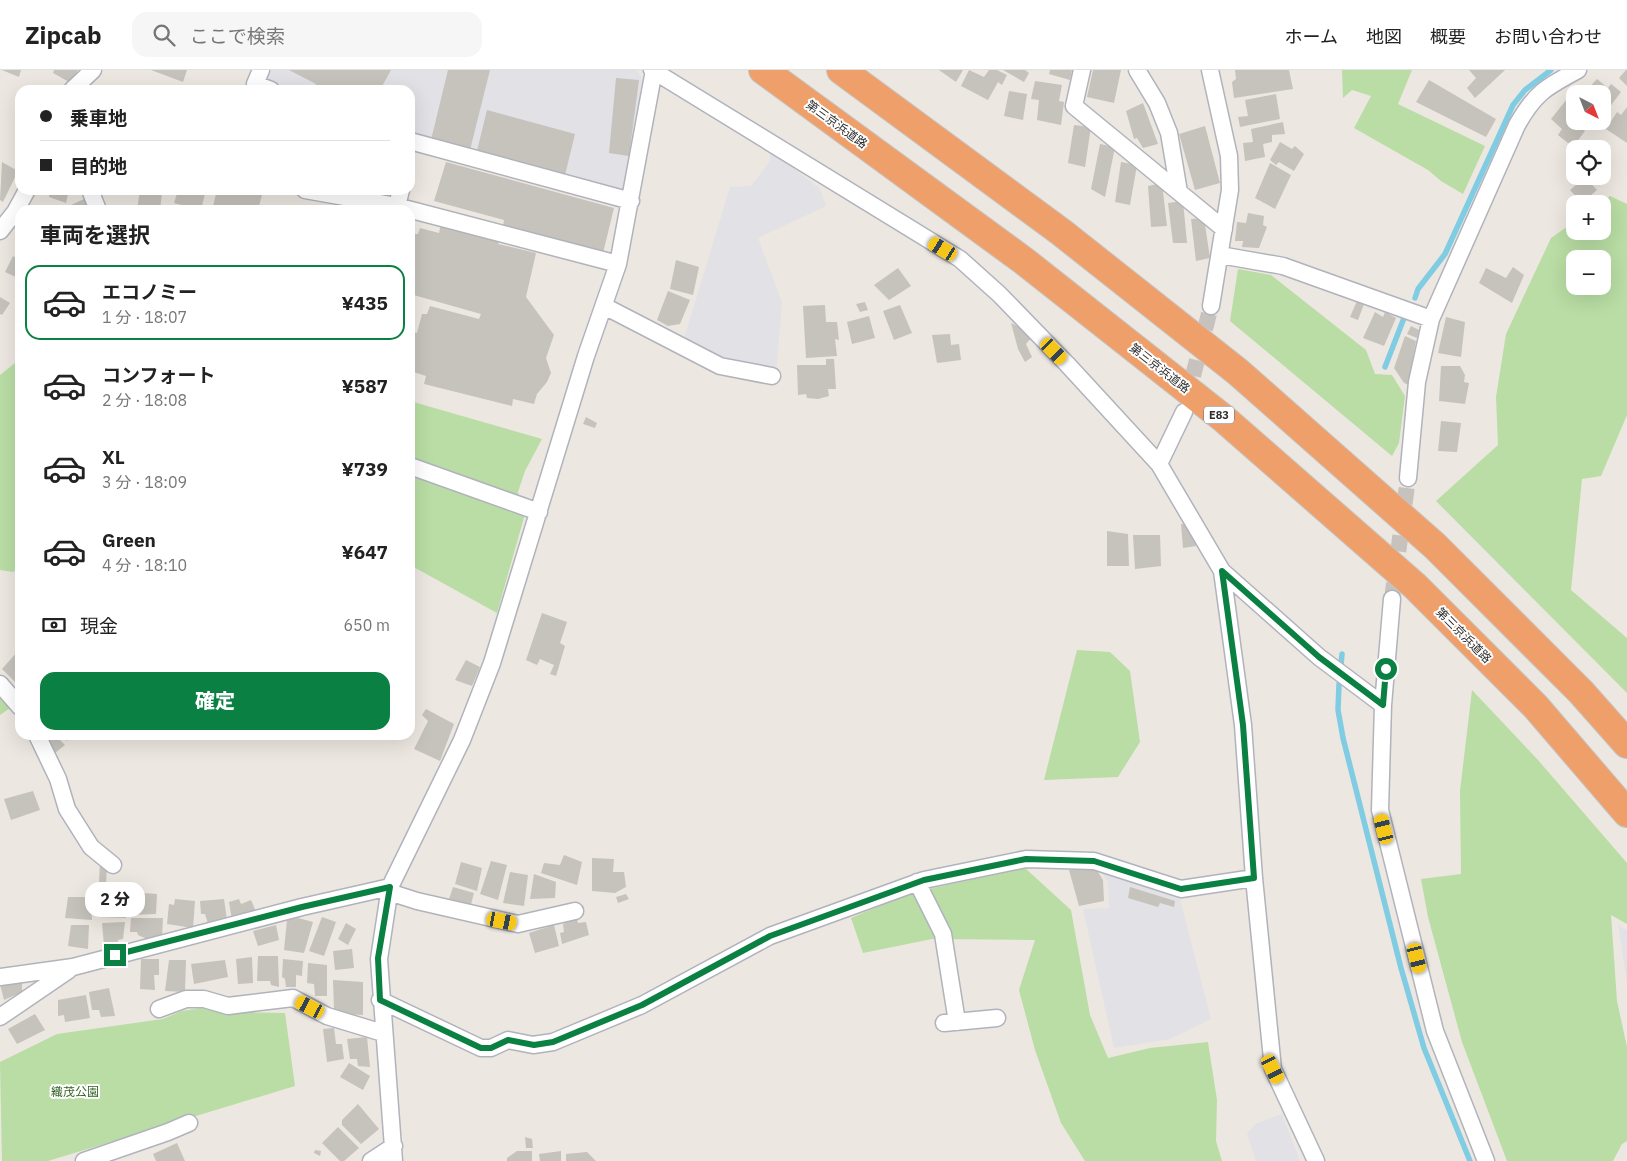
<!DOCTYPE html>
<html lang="ja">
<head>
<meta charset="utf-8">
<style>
  :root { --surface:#fff; --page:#f6f6f6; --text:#222; --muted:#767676; --line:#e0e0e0; --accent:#0b8043 }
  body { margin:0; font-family:"IBM Plex Sans","Noto Sans JP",sans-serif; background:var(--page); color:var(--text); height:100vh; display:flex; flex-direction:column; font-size:19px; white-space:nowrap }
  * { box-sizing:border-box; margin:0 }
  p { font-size:16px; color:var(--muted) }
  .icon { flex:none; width:28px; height:28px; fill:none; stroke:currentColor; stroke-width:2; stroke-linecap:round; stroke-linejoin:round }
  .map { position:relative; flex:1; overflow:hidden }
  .drawer { position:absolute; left:15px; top:135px; width:400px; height:535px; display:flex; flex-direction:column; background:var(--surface); border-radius:15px; box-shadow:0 5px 20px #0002 }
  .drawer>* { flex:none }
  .top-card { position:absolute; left:15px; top:15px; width:400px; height:110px; border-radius:15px; box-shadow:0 5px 20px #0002; display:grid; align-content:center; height:110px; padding:0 25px; background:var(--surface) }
  .needle { width:32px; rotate:138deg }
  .fabs { position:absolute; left:1566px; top:15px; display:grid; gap:10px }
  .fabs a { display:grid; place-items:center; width:45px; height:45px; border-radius:10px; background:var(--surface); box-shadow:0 5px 20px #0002; font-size:25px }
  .end { position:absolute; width:22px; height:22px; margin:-11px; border:6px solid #0b8043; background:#fff; box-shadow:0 0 0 2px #fff }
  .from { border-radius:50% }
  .bubble { position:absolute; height:35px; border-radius:15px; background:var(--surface); box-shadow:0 5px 20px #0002; font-size:16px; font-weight:800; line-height:35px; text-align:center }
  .car { position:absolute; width:15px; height:30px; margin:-15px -8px; border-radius:6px; box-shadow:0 0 4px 1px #0007; background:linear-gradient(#f5c518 24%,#345 0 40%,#f5c518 0 76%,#345 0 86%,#f5c518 0) }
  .top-card b { display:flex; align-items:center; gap:18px; height:48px; font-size:19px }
  .top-card b+b { border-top:1px solid var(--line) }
  .top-card i { width:12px; height:12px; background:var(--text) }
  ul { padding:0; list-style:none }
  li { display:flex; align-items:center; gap:15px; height:75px; margin:0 10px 8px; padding:0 15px; border:2px solid transparent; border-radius:15px }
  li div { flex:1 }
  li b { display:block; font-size:19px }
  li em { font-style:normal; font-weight:800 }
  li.active { border-color:var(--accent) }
  li>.icon { width:45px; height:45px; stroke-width:1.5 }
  h2 { padding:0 25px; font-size:22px; line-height:60px }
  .pay { display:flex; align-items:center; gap:12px; height:55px; padding:0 25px; font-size:19px }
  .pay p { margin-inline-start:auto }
  .button { display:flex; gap:10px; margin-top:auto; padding:10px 25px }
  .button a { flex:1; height:58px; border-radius:15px; background:var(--accent); color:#fff; font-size:20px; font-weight:800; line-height:58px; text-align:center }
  header { display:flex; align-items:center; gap:30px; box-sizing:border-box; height:70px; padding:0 25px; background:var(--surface); border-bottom:1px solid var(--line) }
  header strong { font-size:24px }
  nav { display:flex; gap:28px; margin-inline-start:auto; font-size:18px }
  .search { width:350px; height:45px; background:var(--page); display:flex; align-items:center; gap:12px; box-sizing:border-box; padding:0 18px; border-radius:15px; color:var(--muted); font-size:19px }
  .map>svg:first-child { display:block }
  .industrial { fill:#e2e1e6 }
  .green { fill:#b9dda4; fill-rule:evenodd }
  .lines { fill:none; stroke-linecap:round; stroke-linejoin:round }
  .stream { stroke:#80cce3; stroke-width:5.5 }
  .building { fill:#c6c2bc }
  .street-tunnel { stroke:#c7c2bd; stroke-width:16; stroke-dasharray:16 8; stroke-linecap:butt }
  .street-casing { stroke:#b1b3bc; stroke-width:19 }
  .highway-casing { stroke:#c4c4c4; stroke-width:30 }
  .street { stroke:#fff; stroke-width:16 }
  .highway { stroke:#efa06a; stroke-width:28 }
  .route { stroke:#0b8043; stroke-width:6 }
  .labels { text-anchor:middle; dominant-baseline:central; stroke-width:4; stroke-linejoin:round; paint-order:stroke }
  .shield { fill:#fff; stroke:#6c6c6c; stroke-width:1 }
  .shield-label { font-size:11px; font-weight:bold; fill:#2d2d2d }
  .street-label { font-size:12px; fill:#2d2d2d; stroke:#fff }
  .park-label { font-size:12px; fill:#326423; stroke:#fff }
</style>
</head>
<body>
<header>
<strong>Zipcab</strong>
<div class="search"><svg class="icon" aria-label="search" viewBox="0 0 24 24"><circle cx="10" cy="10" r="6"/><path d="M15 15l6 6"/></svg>ここで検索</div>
<nav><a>ホーム</a><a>地図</a><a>概要</a><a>お問い合わせ</a></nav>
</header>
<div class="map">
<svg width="1627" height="1091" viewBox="0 0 1627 1091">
  <rect width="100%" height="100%" fill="#ede7e1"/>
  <path class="industrial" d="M271 0H636L642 8 626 118 618 122 410 66V20H286L266 13Z
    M771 80 820 119 826 136 758 168 782 232 777 294 772 303 720 292 683 272 730 117 751 116 770 91Z
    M1101 802 1180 829 1211 949 1170 969 1114 978 1083 839 1109 838 1108 812Z
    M1618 855 1627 860V912Z
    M1282 1044 1300 1091H1256L1247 1064 1255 1054Z"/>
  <path class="green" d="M1342 0H1412L1398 34 1485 76 1463 124 1441 111 1428 100 1354 58 1371 26 1352 20 1343 28Z
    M1610 126 1627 134V345L1601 406 1582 409 1571 520 1627 568V623L1436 431 1498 375 1496 327 1506 264 1551 168 1575 151V161H1602V134H1599ZM1575 189H1602V216H1575Z
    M1238 199 1271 205 1366 280 1375 304 1392 305 1405 326 1399 373 1392 386 1230 251Z
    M20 289V497L13 502 0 500V305Z
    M410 331 542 369 525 401 518 422 525 444 497 543 410 495Z
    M1077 580 1110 582 1130 601 1140 672 1118 707 1044 710Z
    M0 620 13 636 0 645Z
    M1472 620 1538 690 1627 793V854L1611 845 1617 931 1627 977V1071L1622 1074 1613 1091H1507L1462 972 1428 847 1421 809 1461 804 1460 721Z
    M1025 798 1071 840 1090 945 1108 988 1150 978 1208 972 1217 1030 1216 1071 1222 1091H1085L1061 1053 1035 980 1019 920 1035 870 932 869 863 883 851 848 910 823Z
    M201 938 217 942 285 943 295 1016 48 1091H2L0 992 57 964 163 949 182 941Z"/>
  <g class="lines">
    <path class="stream" d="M1415 228 1418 219 1445 184 1513 35 1525 20 1551 0
      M1385 297 1404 248
      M1341 595 1342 584
      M1339 614 1338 640 1343 668 1401 898 1424 978 1470 1091"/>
  </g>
  <path class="building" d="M2 0H21L19 7Z
    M54 0H78L71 13 53 3Z
    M151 0H187L183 12Z
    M289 0H391L380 20H313L316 14Z
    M448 0H490L470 80 431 70Z
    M939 0H963L956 12Z
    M969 0 984 7 989 0H997L1007 5 1002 15 998 12 988 30 961 16Z
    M1003 0H1025L1029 3 1024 12Z
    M1050 0H1072L1070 10 1049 4Z
    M1093 0H1121L1114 33 1087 27Z
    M1235 0H1289L1293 19 1234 28 1232 12 1236 9Z
    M1469 0H1505L1475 28 1467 18 1476 8Z
    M1626 0H1627V16L1619 8Z
    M616 8 639 10 629 86 609 83Z
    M1597 9 1608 18 1611 14 1621 22 1602 47V24H1583Z
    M1429 10 1496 49 1486 67 1416 32Z
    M1035 11 1062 15 1059 31 1064 32 1061 55 1037 50 1039 30 1031 29Z
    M141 15 151 20H139Z
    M1009 21 1027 24 1023 50 1004 46Z
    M1276 24 1280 49 1240 57 1238 47 1248 46 1245 30Z
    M1567 29 1575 35V51H1579L1577 55 1585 61 1573 77 1558 65 1562 59 1551 49Z
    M1143 33 1158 74 1143 78 1137 68 1134 69 1126 41Z
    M1627 37V73L1606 59 1617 42 1621 45Z
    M487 40 575 64 565 105 477 81Z
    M1283 52 1285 64 1272 65V72L1263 74 1265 87 1245 91 1243 73 1253 72 1251 59Z
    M1074 55 1091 57 1085 97 1068 93Z
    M19 56H20V79L15 78Z
    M1205 56 1220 113 1195 120 1179 64Z
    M1280 72 1292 79 1295 76 1304 84 1294 101 1279 92 1276 95 1270 90Z
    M1100 74 1115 77 1105 127 1091 119Z
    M2 92 18 101 3 132 0 130Z
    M446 92 614 138 603 183 503 157 504 150 434 131Z
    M1121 92 1137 95 1130 135 1115 132Z
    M1270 93 1291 105 1275 139 1255 128Z
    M1585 107 1597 120 1582 133 1570 120Z
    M1162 113 1167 156 1151 157 1148 116Z
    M49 120H69L66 133 49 127Z
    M140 120 162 123 160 140H137Z
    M178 120H206L201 140 174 133Z
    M217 120H246L262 125 258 140H212Z
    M84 129 89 140H70L69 136Z
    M1183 131 1187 173H1173L1168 133Z
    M1248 143 1264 146 1263 155 1267 157 1259 178 1242 177 1243 171H1235L1237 152 1246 153Z
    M1204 148 1210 188 1196 191 1191 149Z
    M441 153 501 169 498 174 536 183 526 227 554 265 546 288 551 303 547 312 537 324 534 334 513 329 512 336 424 314 426 306 410 301 412 281 410 280V266L412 262 417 263 422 244H427L430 236 479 249 481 244 410 224V195L413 182 410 181V173L413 164H418L420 158 439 163Z
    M13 186 20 190V209L5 202Z
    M676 190 699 197 693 225 670 219Z
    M1513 197 1524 205 1512 233 1479 213 1486 198 1506 208Z
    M898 198 911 216 889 230 874 215Z
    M668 221 690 230 680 254 668 256 657 250Z
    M0 227 10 233 2 245 0 244Z
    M1357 231 1364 234 1358 250 1350 247Z
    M865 232 868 240 860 242 856 234Z
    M825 235 826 252H837L839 270 835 269 837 286 806 288 803 236Z
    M900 235 912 263 894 270 883 241Z
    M1375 242 1383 247 1385 242 1396 248 1384 276 1363 268Z
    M869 246 875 268 852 274 847 252Z
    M1446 247 1465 252 1461 287 1438 283Z
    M1011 253 1026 260 1032 267 1026 274 1032 287 1025 292 1018 279Z
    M1411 256 1419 260 1417 268 1407 264Z
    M950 264 951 275 959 274 961 290 937 293 932 265Z
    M1405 266 1416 271 1410 303 1412 316 1404 313 1394 298Z
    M826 289H834L836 319H828L829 326 818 329 807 328 806 324 798 325 797 295H826Z
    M1441 296H1460L1465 305 1464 312 1469 313 1465 334 1439 331Z
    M586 347 597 353 595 358 583 354Z
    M1441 351 1461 353 1457 382 1438 381Z
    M1181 454H1189L1194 462 1196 476 1183 478Z
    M1107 461 1128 464 1129 496H1107Z
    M1133 465H1160L1161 496 1135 499Z
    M542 543 567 552 560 573 565 576 556 606 550 604 554 595 540 589 537 595 526 590Z
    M17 582 20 585V617L2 599Z
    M466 590 480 597 472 616 455 610Z
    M426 639 454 654 440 691 414 679 428 651 422 645Z
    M42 665H55L65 675 55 683Z
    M61 665H73L67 671Z
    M33 721 40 740 11 750 4 729Z
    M564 785 582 792 577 815 541 803 544 793 560 795Z
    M592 788 614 789 613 802H624L626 817 615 823 592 821Z
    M100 790 107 796 106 814 99 813Z
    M491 791 507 795 498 830 480 824Z
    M461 792 482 798 477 821 455 814Z
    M1095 797 1103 810 1104 831 1079 836 1069 800Z
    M510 802 528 805 524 836 503 833Z
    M534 804 556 812 555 828 530 829Z
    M453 817 474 823 470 838 448 832Z
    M1130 817 1175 831 1174 837 1160 833 1158 837 1128 828Z
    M130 822 157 824 156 844 128 845Z
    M626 824 629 829 618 833 616 827Z
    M98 826 124 827 126 848 98 847Z
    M68 827H91L92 850 65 848Z
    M175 829 195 831 193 858 167 854 169 834 174 835Z
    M224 829 227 850 208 854 205 844H201L200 831Z
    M239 829 241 834 251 830 257 844 232 850 229 832Z
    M322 847 336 852 324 886 309 881Z
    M131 848H163L162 868 149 870 138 865 137 862H130Z
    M298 848 313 852 304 883 284 880 287 850Z
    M577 848 578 853 586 852 589 865 562 874 560 863 564 862 563 854Z
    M125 852 123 869 118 870V876H104L102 853Z
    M346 853 356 859 348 875 338 869Z
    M71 855H89L88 879 68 876Z
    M276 855 279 870 258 876 253 861Z
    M554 855 559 876 535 883 529 863Z
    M352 879 354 898 335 900 333 881Z
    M258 886H278L279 917 271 915 270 911H257Z
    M252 887 253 913 238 914 236 889Z
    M141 889H159V905H154L155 920 140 919Z
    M283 889 303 891 302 906 296 905V917H286L285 909 282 907Z
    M169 890H186L185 922 165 921Z
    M225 890 228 907 194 914 191 894Z
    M308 893 327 895V926H315L314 914 307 913Z
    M22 910V922L4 930 0 914Z
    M333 910 363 912V945L347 944 334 939Z
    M109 918 115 946 101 947 99 940H92L89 922Z
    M86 925 90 948 65 952 64 945 58 946V930Z
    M35 944 45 960 17 974 8 959Z
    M334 958 336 974H342L344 989 327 992 323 959Z
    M367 967 370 997 358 996 357 989H350L347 969Z
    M349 993 370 1006 363 1020 340 1007Z
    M358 1034 379 1059 361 1074 342 1055V1050Z
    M338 1057 359 1078 344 1091H340L322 1073Z
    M525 1067 532 1069 533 1078H526Z
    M177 1073 185 1091H156L153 1084Z
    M315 1080 321 1081 320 1086 314 1083Z
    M517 1081H532V1091H507V1088Z
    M561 1081V1091H540L539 1084Z
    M587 1082 596 1091H566V1084Z"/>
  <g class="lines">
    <path class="street-tunnel" d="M1187 329 1211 236
      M1392 529 1408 408"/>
    <defs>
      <path id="street" d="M261 0 255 14 271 20
        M652 0 960 189 999 224 1067 294 1159 394 1222 501 1319 587 1383 635
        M1082 0 1074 36 1224 159
        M1137 0 1157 33 1169 63 1179 122
        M1210 0 1229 86 1230 120 1211 236
        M72 20 93 0
        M410 71 631 131
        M90 120 98 140
        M305 120 396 136 618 194
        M396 140 401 120
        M0 161 15 142 27 120
        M1220 185 1283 196 1431 249
        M604 236 720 296 772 306
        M1159 394 1184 342
        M410 396 539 442
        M1408 408 1417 312 1431 249 1517 55C1535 23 1546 17 1578 0
        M1222 501 1243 655 1254 808 1273 999 1316 1091
        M1392 529 1383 635 1380 740 1435 961 1486 1091
        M0 614 20 637
        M37 665 58 709 67 739 91 777 113 795
        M917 812 943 864 957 952
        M389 822 417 831 518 854 575 841
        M0 907 73 897 302 837 390 817
        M380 930 481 978H491L508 970 533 975 553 972 642 935 770 866 924 810 1026 789 1094 791 1181 819 1254 808
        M159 939 186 929H204L228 936 293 928 327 946 383 963
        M0 947 69 900
        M944 953 997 948
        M84 1091 168 1062 189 1053
        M371 1091 394 1076
        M394 1091 379 889 390 817 462 670 492 593 586 286 618 194 654 0"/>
      <path id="highway" d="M763 0 1024 191 1223 348 1415 516 1536 637 1627 743
        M841 0 1061 162 1238 302 1435 476 1581 622 1627 674"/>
    </defs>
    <use href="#street" class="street-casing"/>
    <use href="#highway" class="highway-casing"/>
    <use href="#street" class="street"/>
    <use href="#highway" class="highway"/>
  </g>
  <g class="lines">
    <path class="route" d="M115 885 302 837 390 817 378 888 380 930 481 978H491L508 970 534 975 553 972 642 935 770 866 924 810 1026 789 1094 791 1181 819 1254 808 1243 655 1222 501 1319 587 1383 635 1386 599"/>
  </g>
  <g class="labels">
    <rect class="shield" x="1204" y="336.5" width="30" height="17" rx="4"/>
    <g class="shield-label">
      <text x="1219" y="345">E83</text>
    </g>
    <g class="street-label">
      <text transform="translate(837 54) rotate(36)">第三京浜道路</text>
      <text transform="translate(1160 298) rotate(38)">第三京浜道路</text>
      <text transform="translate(1464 565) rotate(45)">第三京浜道路</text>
    </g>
    <g class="park-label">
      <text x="75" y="1021">織茂公園</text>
    </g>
  </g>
</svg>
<div class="fabs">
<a><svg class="needle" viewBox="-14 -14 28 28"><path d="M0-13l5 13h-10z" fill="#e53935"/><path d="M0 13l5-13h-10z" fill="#767676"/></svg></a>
<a><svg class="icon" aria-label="locate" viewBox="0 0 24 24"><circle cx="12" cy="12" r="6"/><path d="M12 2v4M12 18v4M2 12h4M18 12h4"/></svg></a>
<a>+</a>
<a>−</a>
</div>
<i class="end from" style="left:1386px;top:599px"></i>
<i class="end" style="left:115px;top:885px"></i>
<div class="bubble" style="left:85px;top:812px;width:60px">2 分</div>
<i class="car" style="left:943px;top:179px;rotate:301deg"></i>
<i class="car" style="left:1054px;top:281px;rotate:136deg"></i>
<i class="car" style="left:1384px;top:759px;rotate:346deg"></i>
<i class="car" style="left:502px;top:851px;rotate:101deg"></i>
<i class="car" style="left:1417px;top:888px;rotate:166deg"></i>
<i class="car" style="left:310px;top:937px;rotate:297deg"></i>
<i class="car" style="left:1273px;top:999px;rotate:153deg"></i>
<div class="top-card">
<b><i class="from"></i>乗車地</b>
<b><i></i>目的地</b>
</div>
<section class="drawer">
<h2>車両を選択</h2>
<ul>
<li class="active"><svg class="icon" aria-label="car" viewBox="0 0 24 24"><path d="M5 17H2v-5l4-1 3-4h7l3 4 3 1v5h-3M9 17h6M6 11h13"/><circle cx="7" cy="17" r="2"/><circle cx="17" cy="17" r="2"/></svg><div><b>エコノミー</b><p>1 分 · 18:07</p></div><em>¥435</em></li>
<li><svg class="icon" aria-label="car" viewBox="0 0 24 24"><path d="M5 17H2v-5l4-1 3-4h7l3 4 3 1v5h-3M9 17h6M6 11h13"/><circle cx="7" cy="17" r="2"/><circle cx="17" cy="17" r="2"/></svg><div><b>コンフォート</b><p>2 分 · 18:08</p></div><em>¥587</em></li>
<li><svg class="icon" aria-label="car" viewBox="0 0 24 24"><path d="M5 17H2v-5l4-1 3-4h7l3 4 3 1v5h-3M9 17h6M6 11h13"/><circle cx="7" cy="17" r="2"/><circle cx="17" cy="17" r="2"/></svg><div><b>XL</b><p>3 分 · 18:09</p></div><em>¥739</em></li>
<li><svg class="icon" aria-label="car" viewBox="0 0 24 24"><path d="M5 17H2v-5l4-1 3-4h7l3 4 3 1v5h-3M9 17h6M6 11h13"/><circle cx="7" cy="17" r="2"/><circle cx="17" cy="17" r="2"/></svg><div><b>Green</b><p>4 分 · 18:10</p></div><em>¥647</em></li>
</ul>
<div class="pay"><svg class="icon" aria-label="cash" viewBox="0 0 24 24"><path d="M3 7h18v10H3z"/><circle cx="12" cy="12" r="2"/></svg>現金<p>650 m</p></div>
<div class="button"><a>確定</a></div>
</section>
</div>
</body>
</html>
